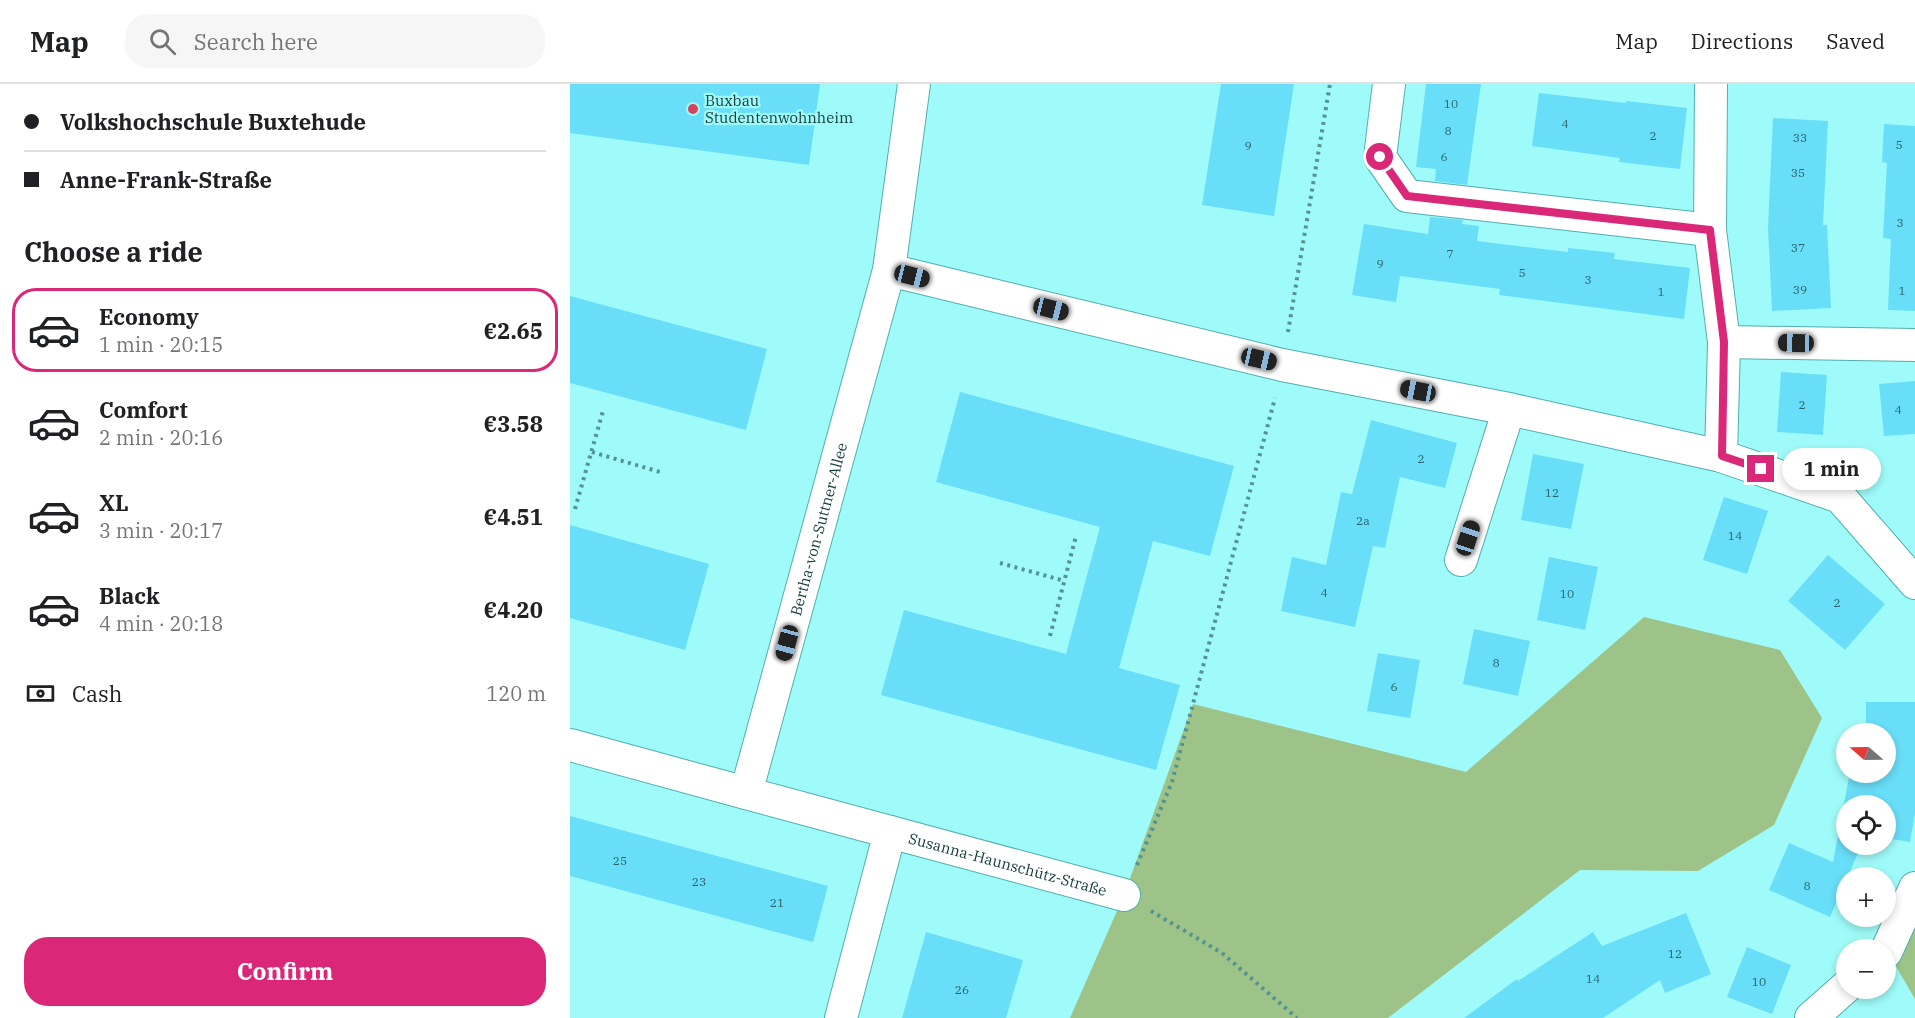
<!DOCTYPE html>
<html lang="en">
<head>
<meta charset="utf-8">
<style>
  :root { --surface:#fff; --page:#f6f6f6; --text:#202124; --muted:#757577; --line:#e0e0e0; --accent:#db2777 }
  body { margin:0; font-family:"IBM Plex Serif",serif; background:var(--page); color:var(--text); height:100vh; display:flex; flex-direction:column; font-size:22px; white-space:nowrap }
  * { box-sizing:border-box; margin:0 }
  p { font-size:20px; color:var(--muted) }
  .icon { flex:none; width:33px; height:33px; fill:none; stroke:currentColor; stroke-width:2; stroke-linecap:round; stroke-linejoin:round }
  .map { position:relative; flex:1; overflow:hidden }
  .details { display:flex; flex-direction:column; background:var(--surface); width:570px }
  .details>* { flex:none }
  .guide { display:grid; align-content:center; height:132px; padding:0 24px; background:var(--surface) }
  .needle { width:39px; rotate:290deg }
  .buttons { position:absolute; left:1266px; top:639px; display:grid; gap:12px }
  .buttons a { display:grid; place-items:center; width:60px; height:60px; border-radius:50%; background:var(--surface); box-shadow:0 3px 9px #0003; font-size:30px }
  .end { position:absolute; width:27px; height:27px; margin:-14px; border:8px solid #db2777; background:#fff; box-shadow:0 0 0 3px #fff }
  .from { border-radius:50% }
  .bubble { position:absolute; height:42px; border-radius:21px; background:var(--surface); box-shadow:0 3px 9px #0003; font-size:20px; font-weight:700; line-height:42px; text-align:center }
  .car { position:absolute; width:18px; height:36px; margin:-18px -9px; border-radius:8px; box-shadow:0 0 4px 2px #0007; background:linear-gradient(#222 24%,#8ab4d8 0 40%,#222 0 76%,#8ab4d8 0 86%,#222 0) }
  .guide b { display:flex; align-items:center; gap:21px; height:57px; font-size:22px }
  .guide b+b { border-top:2px solid var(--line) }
  .guide i { width:15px; height:15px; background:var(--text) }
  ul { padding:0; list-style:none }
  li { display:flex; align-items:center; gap:18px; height:84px; margin:0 12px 9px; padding:0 12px; border:3px solid transparent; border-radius:24px }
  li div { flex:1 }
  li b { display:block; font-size:22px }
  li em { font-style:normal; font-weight:700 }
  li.selected { border-color:var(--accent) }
  li>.icon { width:54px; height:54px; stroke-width:1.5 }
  h2 { padding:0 24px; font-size:27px; line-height:72px }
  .pay { display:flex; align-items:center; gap:15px; height:66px; padding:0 24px; font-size:22px }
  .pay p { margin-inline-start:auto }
  .button { display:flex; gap:12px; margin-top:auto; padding:12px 24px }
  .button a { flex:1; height:69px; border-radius:24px; background:var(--accent); color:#fff; font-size:24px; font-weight:700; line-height:69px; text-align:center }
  header { display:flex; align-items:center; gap:36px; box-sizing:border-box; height:84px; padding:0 30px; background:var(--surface); border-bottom:2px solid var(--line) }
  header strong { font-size:28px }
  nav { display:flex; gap:33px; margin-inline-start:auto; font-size:21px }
  .search { width:420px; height:54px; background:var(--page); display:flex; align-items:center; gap:15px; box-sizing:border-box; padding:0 21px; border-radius:24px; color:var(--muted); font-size:22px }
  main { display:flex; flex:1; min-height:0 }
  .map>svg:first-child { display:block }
  .green { fill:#9ec389 }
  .building { fill:#69def8 }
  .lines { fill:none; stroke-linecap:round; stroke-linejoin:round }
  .minor-casing { stroke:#52aead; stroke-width:34 }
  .path { stroke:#539391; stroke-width:4; stroke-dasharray:3 4.5; stroke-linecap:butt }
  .minor { stroke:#fff; stroke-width:32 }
  .route { stroke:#db2777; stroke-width:8 }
  .poi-dot { fill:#d5445d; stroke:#9ffbf9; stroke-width:2 }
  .labels { text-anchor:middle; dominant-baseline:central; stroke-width:4.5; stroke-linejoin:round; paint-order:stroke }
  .number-label { font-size:12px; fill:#29646a }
  .poi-label { font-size:15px; fill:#143c3b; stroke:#9ffbf9; text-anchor:start }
  .street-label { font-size:15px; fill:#143c3b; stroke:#9ffbf9 }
</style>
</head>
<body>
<header>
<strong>Map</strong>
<div class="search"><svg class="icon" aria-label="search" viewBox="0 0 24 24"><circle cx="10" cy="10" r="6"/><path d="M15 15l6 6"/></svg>Search here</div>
<nav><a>Map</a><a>Directions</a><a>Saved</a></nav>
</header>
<main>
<section class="details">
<div class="guide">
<b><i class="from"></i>Volkshochschule Buxtehude</b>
<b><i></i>Anne-Frank-Straße</b>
</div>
<h2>Choose a ride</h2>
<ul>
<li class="selected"><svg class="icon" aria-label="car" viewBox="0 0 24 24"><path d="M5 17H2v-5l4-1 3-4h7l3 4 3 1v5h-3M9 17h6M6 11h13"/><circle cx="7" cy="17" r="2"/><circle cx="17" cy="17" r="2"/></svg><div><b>Economy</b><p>1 min · 20:15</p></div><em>€2.65</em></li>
<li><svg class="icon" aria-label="car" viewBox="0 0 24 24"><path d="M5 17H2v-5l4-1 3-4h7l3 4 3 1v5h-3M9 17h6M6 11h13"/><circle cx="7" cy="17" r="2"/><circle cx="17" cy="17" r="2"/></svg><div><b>Comfort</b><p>2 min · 20:16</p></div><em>€3.58</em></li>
<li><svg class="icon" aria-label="car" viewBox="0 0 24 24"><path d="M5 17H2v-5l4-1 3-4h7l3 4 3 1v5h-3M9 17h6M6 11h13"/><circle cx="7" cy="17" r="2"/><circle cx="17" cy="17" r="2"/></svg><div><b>XL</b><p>3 min · 20:17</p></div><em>€4.51</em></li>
<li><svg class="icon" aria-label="car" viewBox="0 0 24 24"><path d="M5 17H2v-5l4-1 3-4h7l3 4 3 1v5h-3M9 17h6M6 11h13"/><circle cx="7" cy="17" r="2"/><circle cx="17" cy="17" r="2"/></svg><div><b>Black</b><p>4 min · 20:18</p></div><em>€4.20</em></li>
</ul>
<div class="pay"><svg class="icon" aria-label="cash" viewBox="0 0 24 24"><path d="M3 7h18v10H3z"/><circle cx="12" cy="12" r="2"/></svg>Cash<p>120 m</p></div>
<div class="button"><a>Confirm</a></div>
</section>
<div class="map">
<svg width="1345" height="934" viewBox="0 0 1345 934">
  <rect width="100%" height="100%" fill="#9ffbf9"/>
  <path class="green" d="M1074 533 1210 566 1252 634 1204 741 1128 787 1010 786 818 934H500L554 811 623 620 896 688Z
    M1345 804V915L1317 867Z"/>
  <path class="building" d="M0 0H250L239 81 0 49Z
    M651 0H724L704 132 632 121Z
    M856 0H911L897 101 865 97 866 85 846 83Z
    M969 9 1056 19V17L1117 24 1110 85 1049 78 1050 74 962 62Z
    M1203 34 1258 37 1253 141H1257L1261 224 1202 227 1198 143Z
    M1314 40 1345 42V227L1318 226 1321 155 1313 154 1317 79 1312 78Z
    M860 133 893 136 892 140 909 142 907 157 998 168V164L1045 169 1044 175 1120 184 1114 235 929 211 930 205 830 192 826 218 782 211 794 140 858 150Z
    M0 212 197 265 176 346 0 299Z
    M1211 288 1257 291 1253 351 1207 348Z
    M1345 297V350L1314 352 1309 300Z
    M390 308 664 382 640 472 583 457 549 584 610 601 586 686 311 611 334 526 496 570 513 506 530 443 366 398Z
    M801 336 887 359 875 404 830 393 815 464 803 462 785 543 711 527 722 473 756 481 771 408 782 410Z
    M963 370 1014 380 1001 445 951 436Z
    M1154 413 1198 427 1177 490 1133 476Z
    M0 441 139 480 115 566 0 534Z
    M1258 471 1315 520 1275 566 1218 517Z
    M979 473 1028 483 1015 546 967 536Z
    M904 545 960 557 948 612 893 600Z
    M808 569 850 576 840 634 797 627Z
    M1296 618H1345V729L1340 758 1316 754V722H1276V760H1292L1260 833 1199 806 1219 759 1263 778 1280 688H1316V650H1296Z
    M0 732 258 802 243 858 0 792Z
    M1116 829 1141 890 1095 909 1090 896 1033 934H894L947 895 948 897 1023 848 1032 862Z
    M356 848 453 876 436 934H332Z
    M1177 863 1221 881 1202 930 1157 913Z"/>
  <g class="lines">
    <defs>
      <g id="minor">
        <path d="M819 0 810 73 837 112 1140 146"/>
        <path d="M1141 0 1140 146 1154 258 1151 372"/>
        <path d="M319 186 712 281 939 325 1151 372 1270 413 1345 499"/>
        <path d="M1154 258 1345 261"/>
        <path d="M891 476 939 325"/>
        <path id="s1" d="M0 661 176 709 319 186 344 0"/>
        <path d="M176 709 320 748 271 934"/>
        <path id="s2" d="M320 748 554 811"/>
        <path d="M1316 868 1345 804"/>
        <path d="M1241 934 1276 903"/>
      </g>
    </defs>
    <use href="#minor" class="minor-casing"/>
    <path class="path" d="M718 248 760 0
      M22 368 90 388
      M5 425 33 327
      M430 479 495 497
      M480 552 506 452
      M567 781 602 698 705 314
      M581 827 652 869 727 934"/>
    <use href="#minor" class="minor"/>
  </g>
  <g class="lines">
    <path class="route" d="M810 73 837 112 1140 146 1154 258 1152 372 1191 385"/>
  </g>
  <circle class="poi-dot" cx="123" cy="25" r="6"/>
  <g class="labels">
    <g class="number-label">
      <text x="881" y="19">10</text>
      <text x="995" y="39">4</text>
      <text x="878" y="46">8</text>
      <text x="1083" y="51">2</text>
      <text x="1230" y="53">33</text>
      <text x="1329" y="60">5</text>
      <text x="678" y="61">9</text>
      <text x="874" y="72">6</text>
      <text x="1228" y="88">35</text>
      <text x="1330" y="138">3</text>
      <text x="1228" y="163">37</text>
      <text x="880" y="169">7</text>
      <text x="810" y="179">9</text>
      <text x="952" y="188">5</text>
      <text x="1018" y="195">3</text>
      <text x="1230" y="205">39</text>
      <text x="1332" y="206">1</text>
      <text x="1091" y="207">1</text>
      <text x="1232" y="320">2</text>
      <text x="1328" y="325">4</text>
      <text x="851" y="374">2</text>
      <text x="982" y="408">12</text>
      <text x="793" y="436">2a</text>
      <text x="1165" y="451">14</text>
      <text x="754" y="508">4</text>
      <text x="997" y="509">10</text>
      <text x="1267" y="518">2</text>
      <text x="926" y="578">8</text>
      <text x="824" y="602">6</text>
      <text x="50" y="776">25</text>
      <text x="129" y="797">23</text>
      <text x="1237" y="801">8</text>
      <text x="207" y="818">21</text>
      <text x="1105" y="869">12</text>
      <text x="1023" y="894">14</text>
      <text x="1189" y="897">10</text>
      <text x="392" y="905">26</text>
    </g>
    <g class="poi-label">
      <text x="135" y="16">Buxbau<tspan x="135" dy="17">Studentenwohnheim</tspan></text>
    </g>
    <g class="street-label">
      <text stroke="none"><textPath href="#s1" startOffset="456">Bertha-von-Suttner-Allee</textPath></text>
      <text stroke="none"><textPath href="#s2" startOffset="122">Susanna-Haunschütz-Straße</textPath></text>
    </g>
  </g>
</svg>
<div class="buttons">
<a><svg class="needle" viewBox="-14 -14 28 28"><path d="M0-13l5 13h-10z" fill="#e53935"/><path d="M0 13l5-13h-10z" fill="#757577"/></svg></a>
<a><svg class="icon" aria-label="locate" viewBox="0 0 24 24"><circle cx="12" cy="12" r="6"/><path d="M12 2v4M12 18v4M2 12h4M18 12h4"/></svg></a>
<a>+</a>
<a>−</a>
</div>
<i class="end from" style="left:810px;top:73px"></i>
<i class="end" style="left:1191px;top:385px"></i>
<div class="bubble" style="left:1212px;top:364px;width:99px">1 min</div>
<i class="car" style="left:342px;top:192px;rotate:104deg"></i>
<i class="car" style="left:481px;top:225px;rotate:104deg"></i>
<i class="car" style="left:1226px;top:259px;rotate:271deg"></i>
<i class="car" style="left:689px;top:275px;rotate:103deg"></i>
<i class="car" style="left:848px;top:307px;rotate:281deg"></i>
<i class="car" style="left:898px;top:454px;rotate:18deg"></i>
<i class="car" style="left:217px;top:559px;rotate:195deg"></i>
</div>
</main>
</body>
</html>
